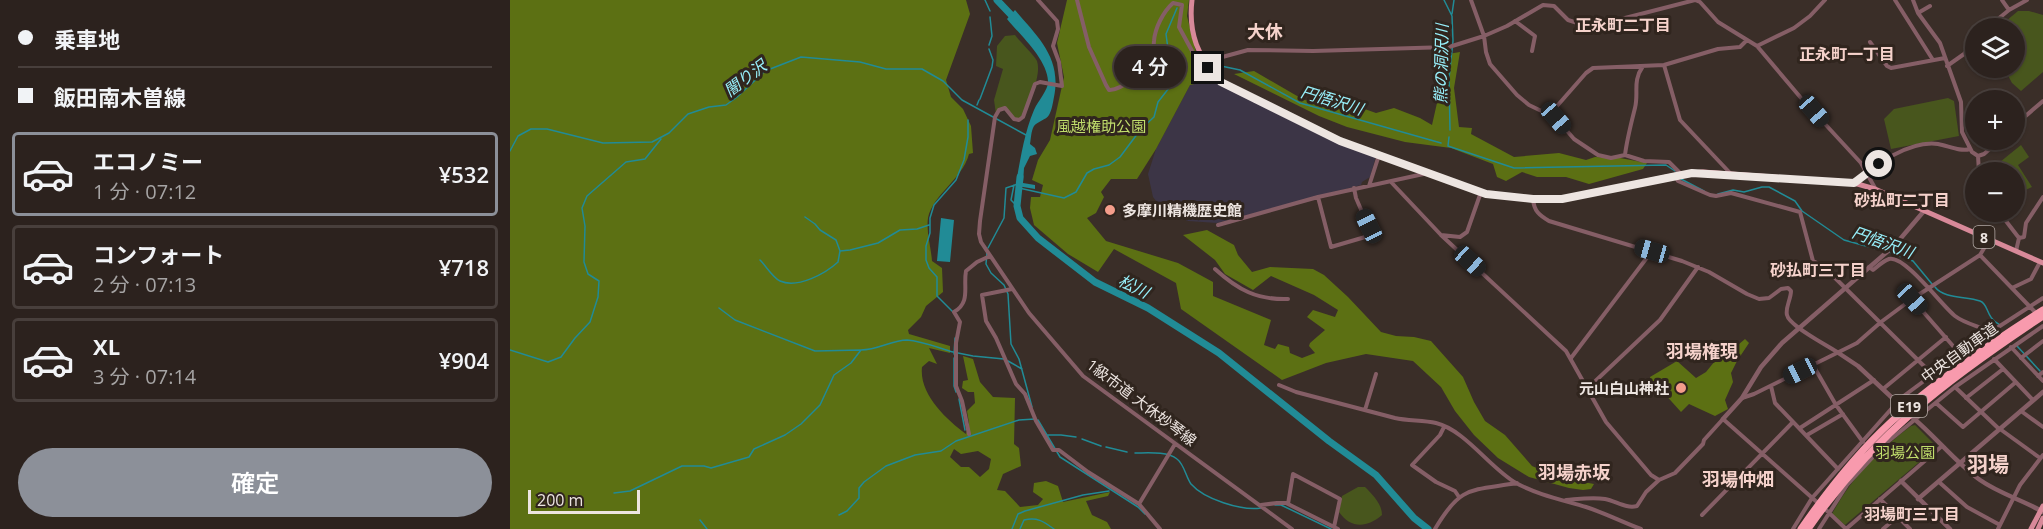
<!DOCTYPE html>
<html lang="ja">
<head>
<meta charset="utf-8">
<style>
  :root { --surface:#2c221e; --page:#382f2b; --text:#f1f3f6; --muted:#a6a4a4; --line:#483f3c; --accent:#8c9099 }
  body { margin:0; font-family:"Open Sans","Noto Sans JP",sans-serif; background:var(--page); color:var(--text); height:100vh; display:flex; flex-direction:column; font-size:22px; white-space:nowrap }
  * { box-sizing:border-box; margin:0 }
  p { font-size:20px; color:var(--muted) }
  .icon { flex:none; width:33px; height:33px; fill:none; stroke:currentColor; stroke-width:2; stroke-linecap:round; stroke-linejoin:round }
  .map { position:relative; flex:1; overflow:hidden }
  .sheet { display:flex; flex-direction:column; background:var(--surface); width:510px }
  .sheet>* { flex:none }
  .banner { display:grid; align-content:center; height:132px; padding:0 18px; background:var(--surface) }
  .buttons { position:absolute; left:1455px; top:18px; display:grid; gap:12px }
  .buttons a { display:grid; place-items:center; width:60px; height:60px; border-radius:50%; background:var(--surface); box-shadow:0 2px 4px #0004,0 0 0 2px var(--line); font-size:30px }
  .scale { position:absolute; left:18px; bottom:15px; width:112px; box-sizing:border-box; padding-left:6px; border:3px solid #ede5e1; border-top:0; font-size:16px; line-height:21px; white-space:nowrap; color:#ede5e1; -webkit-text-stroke:4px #30251e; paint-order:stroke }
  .end { position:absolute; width:27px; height:27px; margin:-14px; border:8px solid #ede5e1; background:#111; box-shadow:0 0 0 3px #111 }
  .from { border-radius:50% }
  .bubble { position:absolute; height:42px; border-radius:21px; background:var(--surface); box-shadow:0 2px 4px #0004,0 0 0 2px var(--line); font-size:20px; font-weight:600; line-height:42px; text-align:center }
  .car { position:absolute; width:18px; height:36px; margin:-18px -9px; border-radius:8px; box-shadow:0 0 4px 2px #0007; background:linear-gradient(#222 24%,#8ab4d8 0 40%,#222 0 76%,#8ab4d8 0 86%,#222 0) }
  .banner b { display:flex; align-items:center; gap:21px; height:57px; font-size:22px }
  .banner b+b { border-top:2px solid var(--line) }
  .banner i { width:15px; height:15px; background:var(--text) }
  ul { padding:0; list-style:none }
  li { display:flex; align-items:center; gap:18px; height:84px; margin:0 12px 9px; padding:0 6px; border:3px solid var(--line); border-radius:6px }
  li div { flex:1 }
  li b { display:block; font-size:22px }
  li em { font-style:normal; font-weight:600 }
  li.active { border-color:var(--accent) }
  li>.icon { width:54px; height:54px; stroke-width:1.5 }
  .button { display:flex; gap:12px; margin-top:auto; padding:12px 18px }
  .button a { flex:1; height:69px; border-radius:36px; background:var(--accent); color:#fff; font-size:24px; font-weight:600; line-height:69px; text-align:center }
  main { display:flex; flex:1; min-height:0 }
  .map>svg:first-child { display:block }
  .industrial { fill:#3c3546 }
  .green { fill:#48561d }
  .forest { fill:#5c7013; fill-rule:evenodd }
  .water { fill:#218b96 }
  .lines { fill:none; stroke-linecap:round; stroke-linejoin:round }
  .stream { stroke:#218b96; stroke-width:1.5 }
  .river { stroke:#218b96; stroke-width:7 }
  .minor { stroke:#855e66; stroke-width:4 }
  .tertiary { stroke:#855e66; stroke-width:4.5 }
  .primary { stroke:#d88999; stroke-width:5 }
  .motorway { stroke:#f89aad; stroke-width:7 }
  .route { stroke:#ede5e1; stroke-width:8 }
  .poi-dot { fill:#f49d8b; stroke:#30251e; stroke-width:2 }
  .labels { text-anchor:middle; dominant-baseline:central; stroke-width:6; stroke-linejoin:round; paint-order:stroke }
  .shield { fill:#30251e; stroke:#b4aba6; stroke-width:1.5 }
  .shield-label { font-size:14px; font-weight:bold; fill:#ede5e1 }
  .park-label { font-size:15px; fill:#c1de6c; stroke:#30251e }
  .poi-label { font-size:15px; font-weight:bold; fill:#ede5e1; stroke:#30251e; text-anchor:start }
  .street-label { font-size:15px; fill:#ede5e1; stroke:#30251e }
  .neighbourhood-label { font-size:16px; font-weight:bold; fill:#f5d2cb; stroke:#30251e }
  .water-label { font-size:16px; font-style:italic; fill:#98f1fc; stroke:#30251e }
  .quarter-label { font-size:18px; font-weight:bold; fill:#f5d2cb; stroke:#30251e }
  .district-label { font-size:21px; font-weight:bold; fill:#f5d2cb; stroke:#30251e }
</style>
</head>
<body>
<main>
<section class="sheet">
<div class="banner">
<b><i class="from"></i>乗車地</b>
<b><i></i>飯田南木曽線</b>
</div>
<ul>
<li class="active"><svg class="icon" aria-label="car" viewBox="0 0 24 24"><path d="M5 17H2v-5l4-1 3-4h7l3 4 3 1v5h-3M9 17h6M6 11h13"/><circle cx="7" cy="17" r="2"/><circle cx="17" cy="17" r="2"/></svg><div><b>エコノミー</b><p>1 分 · 07:12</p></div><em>¥532</em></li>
<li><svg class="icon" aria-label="car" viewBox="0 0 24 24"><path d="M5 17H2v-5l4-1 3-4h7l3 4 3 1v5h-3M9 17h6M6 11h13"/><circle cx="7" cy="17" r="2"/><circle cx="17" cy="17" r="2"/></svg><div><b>コンフォート</b><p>2 分 · 07:13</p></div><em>¥718</em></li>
<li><svg class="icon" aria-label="car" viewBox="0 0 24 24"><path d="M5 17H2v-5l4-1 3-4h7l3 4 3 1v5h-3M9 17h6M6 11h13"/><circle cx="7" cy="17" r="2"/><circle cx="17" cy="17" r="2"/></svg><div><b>XL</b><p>3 分 · 07:14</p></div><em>¥904</em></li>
</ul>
<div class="button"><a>確定</a></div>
</section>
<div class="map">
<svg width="1533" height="529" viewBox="0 0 1533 529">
  <rect width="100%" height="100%" fill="#3a2e28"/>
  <path class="industrial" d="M702 80 816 136 866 156 860 177 852 182 851 185 707 223 678 221 654 211 643 197 638 174 646 149 680 85Z"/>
  <path class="green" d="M1508 11H1519L1533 15V72L1511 91 1502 83 1494 68H1504V28H1491L1490 26Z
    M505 35C510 42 524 55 527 61 532 76 518 103 513 117L507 120 494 108 486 114 484 100 493 69 486 66 487 46 495 36Z
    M1438 98 1444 101 1449 136 1381 149 1374 119 1384 109Z
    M1511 145 1519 157 1508 165 1522 187 1507 194 1506 192H1505L1504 172H1493L1490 169 1494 165 1490 162Z
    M1405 425 1427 447 1335 525 1322 514C1341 478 1370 449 1401 426Z
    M848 487H855C863 495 872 504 872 515 857 528 841 529 829 512L832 496Z"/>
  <path class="forest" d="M0 0H456L460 14 436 80 441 97 453 109 461 126 463 153 459 154C452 180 423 194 418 218 416 232 421 247 422 261L432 268 433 292 416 306 411 317 398 330 399 334 440 346V353L419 348 427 364 419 361 412 367C409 394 436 419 456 434L459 423 457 411 465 403 464 392H458L452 388 453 381 458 380 453 356 463 359 470 382 483 397 505 398 504 444 509 448 511 466 493 474 487 490 495 491 510 507 528 505 533 499 523 492 524 483 536 481 548 486 553 502 600 492 598 496 576 501 582 515 597 522 601 529H0ZM444 449 451 454 468 451 481 459 479 469 470 477 459 467H451L440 457Z
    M557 0H679L677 16 689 64 704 78 702 80 680 85 646 149 627 179H601L591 192 594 197 586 213 577 218 596 241 668 263 703 282V296L761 320 754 345 765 349 768 344 779 347 780 353 792 358 805 353 799 346 800 343 815 330 797 317 803 310 825 317 828 310 804 295 761 276 743 290 715 274 705 260 673 235 697 230 724 245 728 255 742 272 760 267 803 269 814 275 838 297 871 332 886 336 904 337 921 341 953 377 964 402 975 421 995 435 1022 466 1047 477 1084 484 1081 489 1073 490 1059 488 1019 477 988 458 964 435 945 411 931 387 903 361 856 354 816 363 772 380 671 309 666 283 604 249 588 272 558 254 524 225 520 208 521 197H530L533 185 522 180 528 160 540 140 554 77 547 43Z
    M950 52 944 88 949 127 962 128 961 134 1004 157 1049 153 1076 160 1085 157 1110 158 1137 163 1133 169 1079 184 1056 177H1027L1012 172 996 181 987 177 983 164 941 148 895 142 837 127 809 116 724 74 744 71 794 100 846 106 866 113 884 108 910 118 922 125 938 54Z
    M1235 339 1239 343 1227 361 1221 373 1223 382 1215 400 1218 409 1205 416 1179 404 1171 412 1153 392 1146 398 1143 392 1140 377 1167 361 1186 378 1196 372 1213 351 1222 350Z"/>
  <path class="water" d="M505 10C528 37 552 58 544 97 543 102 542 110 539 115 536 120 528 121 524 126 521 131 521 139 520 144L525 148 527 154 520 156 514 168 513 183 525 185V189L507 186V178C511 155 515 131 524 110 528 101 539 89 538 81 537 59 510 35 497 19Z
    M431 218 444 220 440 262 427 261Z"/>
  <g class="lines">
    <path class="stream" d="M475 0 480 11
      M934 0 942 16 943 41 939 78 940 130
      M942 14 944 0
      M479 45 482 36 480 17
      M711 66 730 70 790 103 931 143
      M470 99 482 67 483 60 479 49
      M467 105 469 100
      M939 137 938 146 1004 168 1156 165 1165 171
      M0 151 8 136 21 129H37L93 143 142 142 159 133 178 114 199 107 216 105 227 97 255 71 291 57 350 62 376 69H412L433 81 452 100 516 135
      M1171 179 1194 191
      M504 185 501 200 507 206
      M509 188 554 198 566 192 577 173 584 169 599 165 610 157 631 129 644 117 648 102 666 79 670 68 669 62 658 49 656 34 667 8
      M1208 194 1223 190 1234 192 1252 187H1259L1285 201 1292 211 1334 240 1374 251
      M478 248 494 218 496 188 508 184
      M330 251 340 250 368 243 390 230 407 229 419 225
      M477 252 476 264 481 273 494 285 498 294 501 344 509 359 522 407
      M1379 252 1403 261 1422 284
      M250 260C256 266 263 278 270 281 288 289 316 273 328 262L330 251 326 240 310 230 305 224 295 217
      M1425 287C1434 299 1456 296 1470 301 1479 304 1475 317 1490 325
      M209 308 225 320 305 351 351 350
      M443 312 427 296V277L419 268 416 260V246L420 233V218L424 205 446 180 454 160 458 137V120
      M1507 346 1530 371
      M0 350 38 362 51 357 65 338 80 322 88 297 89 281 78 274 74 262 75 226 72 208 77 196 116 162 135 159 151 139
      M448 353 463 356 494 359
      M444 354 445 338
      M444 358V386L446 392
      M498 361 512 369
      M449 399 455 430
      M528 420 550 457 628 507 635 514
      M538 435H551L566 437
      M572 439 591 446
      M596 447 617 452
      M625 453C637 453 657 451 667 459 674 464 676 477 681 484 694 499 731 511 751 508
      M104 493 120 491 172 466H194L201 468 239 457 244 449 275 435 291 424 310 405 324 375 341 363 351 350C368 350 382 340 397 340 412 341 429 348 443 352
      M765 505H771L821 529
      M329 515 337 511 349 498V488L354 482 376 466 405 455 431 451 446 441 509 420 525 419
      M190 520 197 529
      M502 529 508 514 515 511 573 495 599 491
      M510 529 514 520C527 517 533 521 544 529"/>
    <path class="river" d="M487 0 506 20
      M510 177 507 206 510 218 528 238 585 282 638 308 709 353 819 441 866 475 904 518 918 529"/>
    <path class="minor" d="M528 0 547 21 548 29 543 46 549 62 552 86 530 82 525 84 513 117 509 120 504 119 495 108 489 110 485 117 470 221 469 234 471 242 519 313 573 376 782 529
      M567 0 579 47 596 85 599 90C611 91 635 70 641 60 645 54 643 48 644 41 645 28 653 12 663 3L672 5 669 27 687 60 698 68 705 59 738 50 803 51 939 47 974 36 997 26 1033 5 1044 6 1058 20 1080 27 1185 0
      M961 0 974 36 976 52 980 64 1007 95 1019 105 1046 118 1064 139 1088 155 1101 158 1115 155 1134 161 1159 162 1171 174
      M1185 0 1190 2 1208 22 1247 46 1291 98 1351 163 1365 188
      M1385 0 1423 60
      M1403 0 1408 13 1430 43 1451 102 1452 132 1462 152 1468 156 1469 172
      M1492 0 1499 10
      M1408 13 1420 6
      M1005 21 1025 36 1022 51
      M1477 28 1499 10 1517 0
      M1360 42 1377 66 1381 68 1435 58
      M1247 46 1284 28 1300 16 1315 0
      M1154 65 1170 120 1221 174
      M1437 66 1454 54 1466 39
      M1040 114 1076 73 1083 68 1154 65 1208 49 1230 47 1237 40
      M1504 126 1533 101
      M1115 155C1117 139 1121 124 1125 108 1129 91 1122 82 1133 66
      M1468 156 1474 154 1490 140
      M1165 176 1168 181 1200 195 1206 196 1221 193 1290 212 1303 261 1313 266 1423 375
      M881 182 931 235 1056 351 1096 422 1141 475 1149 480
      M1344 183C1364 165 1400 140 1428 144 1439 146 1450 152 1460 149
      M859 186 869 155
      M808 197 821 247 862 235 846 198 844 188
      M1023 199C1024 211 1029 215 1039 221L1172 261 1199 272 1237 294 1249 299 1259 298 1271 289 1278 288 1281 291C1281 299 1275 308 1277 315 1279 326 1317 345 1327 352
      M1489 212 1509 238 1506 251
      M708 225 808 197 918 173
      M931 235 950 237 957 232 971 192
      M1509 238 1514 237 1516 223 1533 197
      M1470 255 1525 312
      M1359 267 1363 270C1368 266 1373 261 1379 259 1395 255 1432 306 1445 316 1458 326 1475 326 1488 337
      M705 269C728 290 747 300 778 299
      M1502 288 1521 279 1530 262
      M502 289 472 295 476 321 486 338 506 384 515 394 526 421 543 450H549L578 472 629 504 650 529
      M1402 299 1450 354
      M1501 347 1533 381
      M1061 358 1142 251
      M1511 358 1533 341
      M1484 359 1523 400
      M1303 365 1326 405 1353 442
      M1528 376 1533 372
      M769 385 786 392 885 418C898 421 913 420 926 423 955 430 980 468 1006 483 1028 495 1053 500 1076 507 1095 513 1112 522 1131 529
      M1261 386 1265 403 1328 469
      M1445 387 1488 428
      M1078 388 1150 320 1188 267
      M1373 389 1436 337
      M1232 398 1244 394 1347 343 1371 322 1402 299 1470 255 1479 240
      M1456 398 1493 369
      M1426 403 1453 427 1506 382
      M855 410 866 374
      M1511 411 1533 427
      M934 427 930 435 902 465 926 482 945 491 949 497
      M1290 428 1364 380
      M1490 429 1530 458
      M459 434 452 401 446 386V343L450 322 444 312C461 302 453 287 456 271L467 262 480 256
      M1297 435 1333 414
      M1429 482 1457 507 1490 525
      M1370 499 1400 529
      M1056 500C1069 499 1082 497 1095 499 1106 501 1116 509 1127 506L1136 492 1149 480 1165 473 1193 444 1194 440 1213 419 1308 503
      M629 504 665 444
      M778 504 783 474 830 499 824 527
      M751 505 767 503H776L828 529
      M1314 508 1336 529
      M1192 515 1283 422
      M925 529C951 485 960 491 1007 483
      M1283 529 1302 498 1391 398 1476 335 1533 298
      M1309 529 1337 485 1375 444 1445 387 1533 326
      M1336 529 1432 446
      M1373 529 1387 517
      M1488 529 1510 485 1533 455"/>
    <path class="tertiary" d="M1327 352 1348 366 1392 407
      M1402 417C1426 437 1445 462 1470 480 1490 494 1513 500 1533 512
      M1213 419 1232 398 1251 367 1272 343 1385 245 1414 211
      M1391 481 1440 529
      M1408 499 1533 392"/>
    <path class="primary" d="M682 0C678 33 688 58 711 82L830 141 977 194 1023 199H1052L1171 174 1193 172 1344 183 1365 189 1533 263
      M1521 529 1533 506
      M1528 529 1533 518"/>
    <path class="motorway" d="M1291 529C1318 490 1347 453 1382 421 1428 379 1481 343 1533 310
      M1298 529C1364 434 1438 379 1533 316"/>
  </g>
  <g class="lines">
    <path class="route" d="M698 68 711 82 830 141 976 194 1023 199H1052L1182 173 1344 183 1369 164"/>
  </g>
  <g class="poi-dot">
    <circle cx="600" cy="210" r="6"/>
    <circle cx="1171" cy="388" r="6"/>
  </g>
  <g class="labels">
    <g class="shield">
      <rect x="1463.5" y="226" width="21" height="22" rx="4.5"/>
      <rect x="1381" y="395" width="36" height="22" rx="4.5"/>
    </g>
    <g class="shield-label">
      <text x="1474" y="237">8</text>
      <text x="1399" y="406">E19</text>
    </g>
    <g class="park-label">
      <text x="591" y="126">風越権助公園</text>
      <text x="1395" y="452">羽場公園</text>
    </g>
    <g class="poi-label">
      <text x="612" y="210">多摩川精機歴史館</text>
      <text x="1159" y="388" text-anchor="end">元山白山神社</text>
    </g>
    <g class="street-label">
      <text transform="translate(1449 352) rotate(-36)">中央自動車道</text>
      <text transform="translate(632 402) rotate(37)">1級市道 大休妙琴線</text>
    </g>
    <g class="neighbourhood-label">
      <text x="1113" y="25">正永町二丁目</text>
      <text x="1337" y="54">正永町一丁目</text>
      <text x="1392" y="200">砂払町二丁目</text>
      <text x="1308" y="270">砂払町三丁目</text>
      <text x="1402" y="514">羽場町三丁目</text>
    </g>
    <g class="water-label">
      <text transform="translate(931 64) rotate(-89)">熊の洞沢川</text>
      <text transform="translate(235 78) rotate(-37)">闇り沢</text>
      <text transform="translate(822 100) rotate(17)">円悟沢川</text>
      <text transform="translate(1373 242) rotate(20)">円悟沢川</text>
      <text transform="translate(624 286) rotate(26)">松川</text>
    </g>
    <g class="quarter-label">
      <text x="755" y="31">大休</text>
      <text x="1192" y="351">羽場権現</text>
      <text x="1064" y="472">羽場赤坂</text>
      <text x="1228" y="479">羽場仲畑</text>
    </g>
    <g class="district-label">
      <text x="1478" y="464">羽場</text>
    </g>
  </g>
</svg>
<div class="buttons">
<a><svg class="icon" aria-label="layers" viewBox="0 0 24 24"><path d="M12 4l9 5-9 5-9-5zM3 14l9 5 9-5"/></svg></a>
<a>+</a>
<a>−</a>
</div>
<div class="scale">200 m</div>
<i class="end from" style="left:1369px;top:164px"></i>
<i class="end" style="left:698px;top:68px"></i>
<div class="bubble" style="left:604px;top:46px;width:72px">4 分</div>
<i class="car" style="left:1304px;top:111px;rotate:139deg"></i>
<i class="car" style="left:1046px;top:118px;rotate:139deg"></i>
<i class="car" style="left:859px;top:226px;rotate:334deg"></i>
<i class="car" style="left:1142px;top:251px;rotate:286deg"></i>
<i class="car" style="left:960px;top:261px;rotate:132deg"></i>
<i class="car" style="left:1402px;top:299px;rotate:137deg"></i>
<i class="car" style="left:1290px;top:371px;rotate:244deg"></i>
</div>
</main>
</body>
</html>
